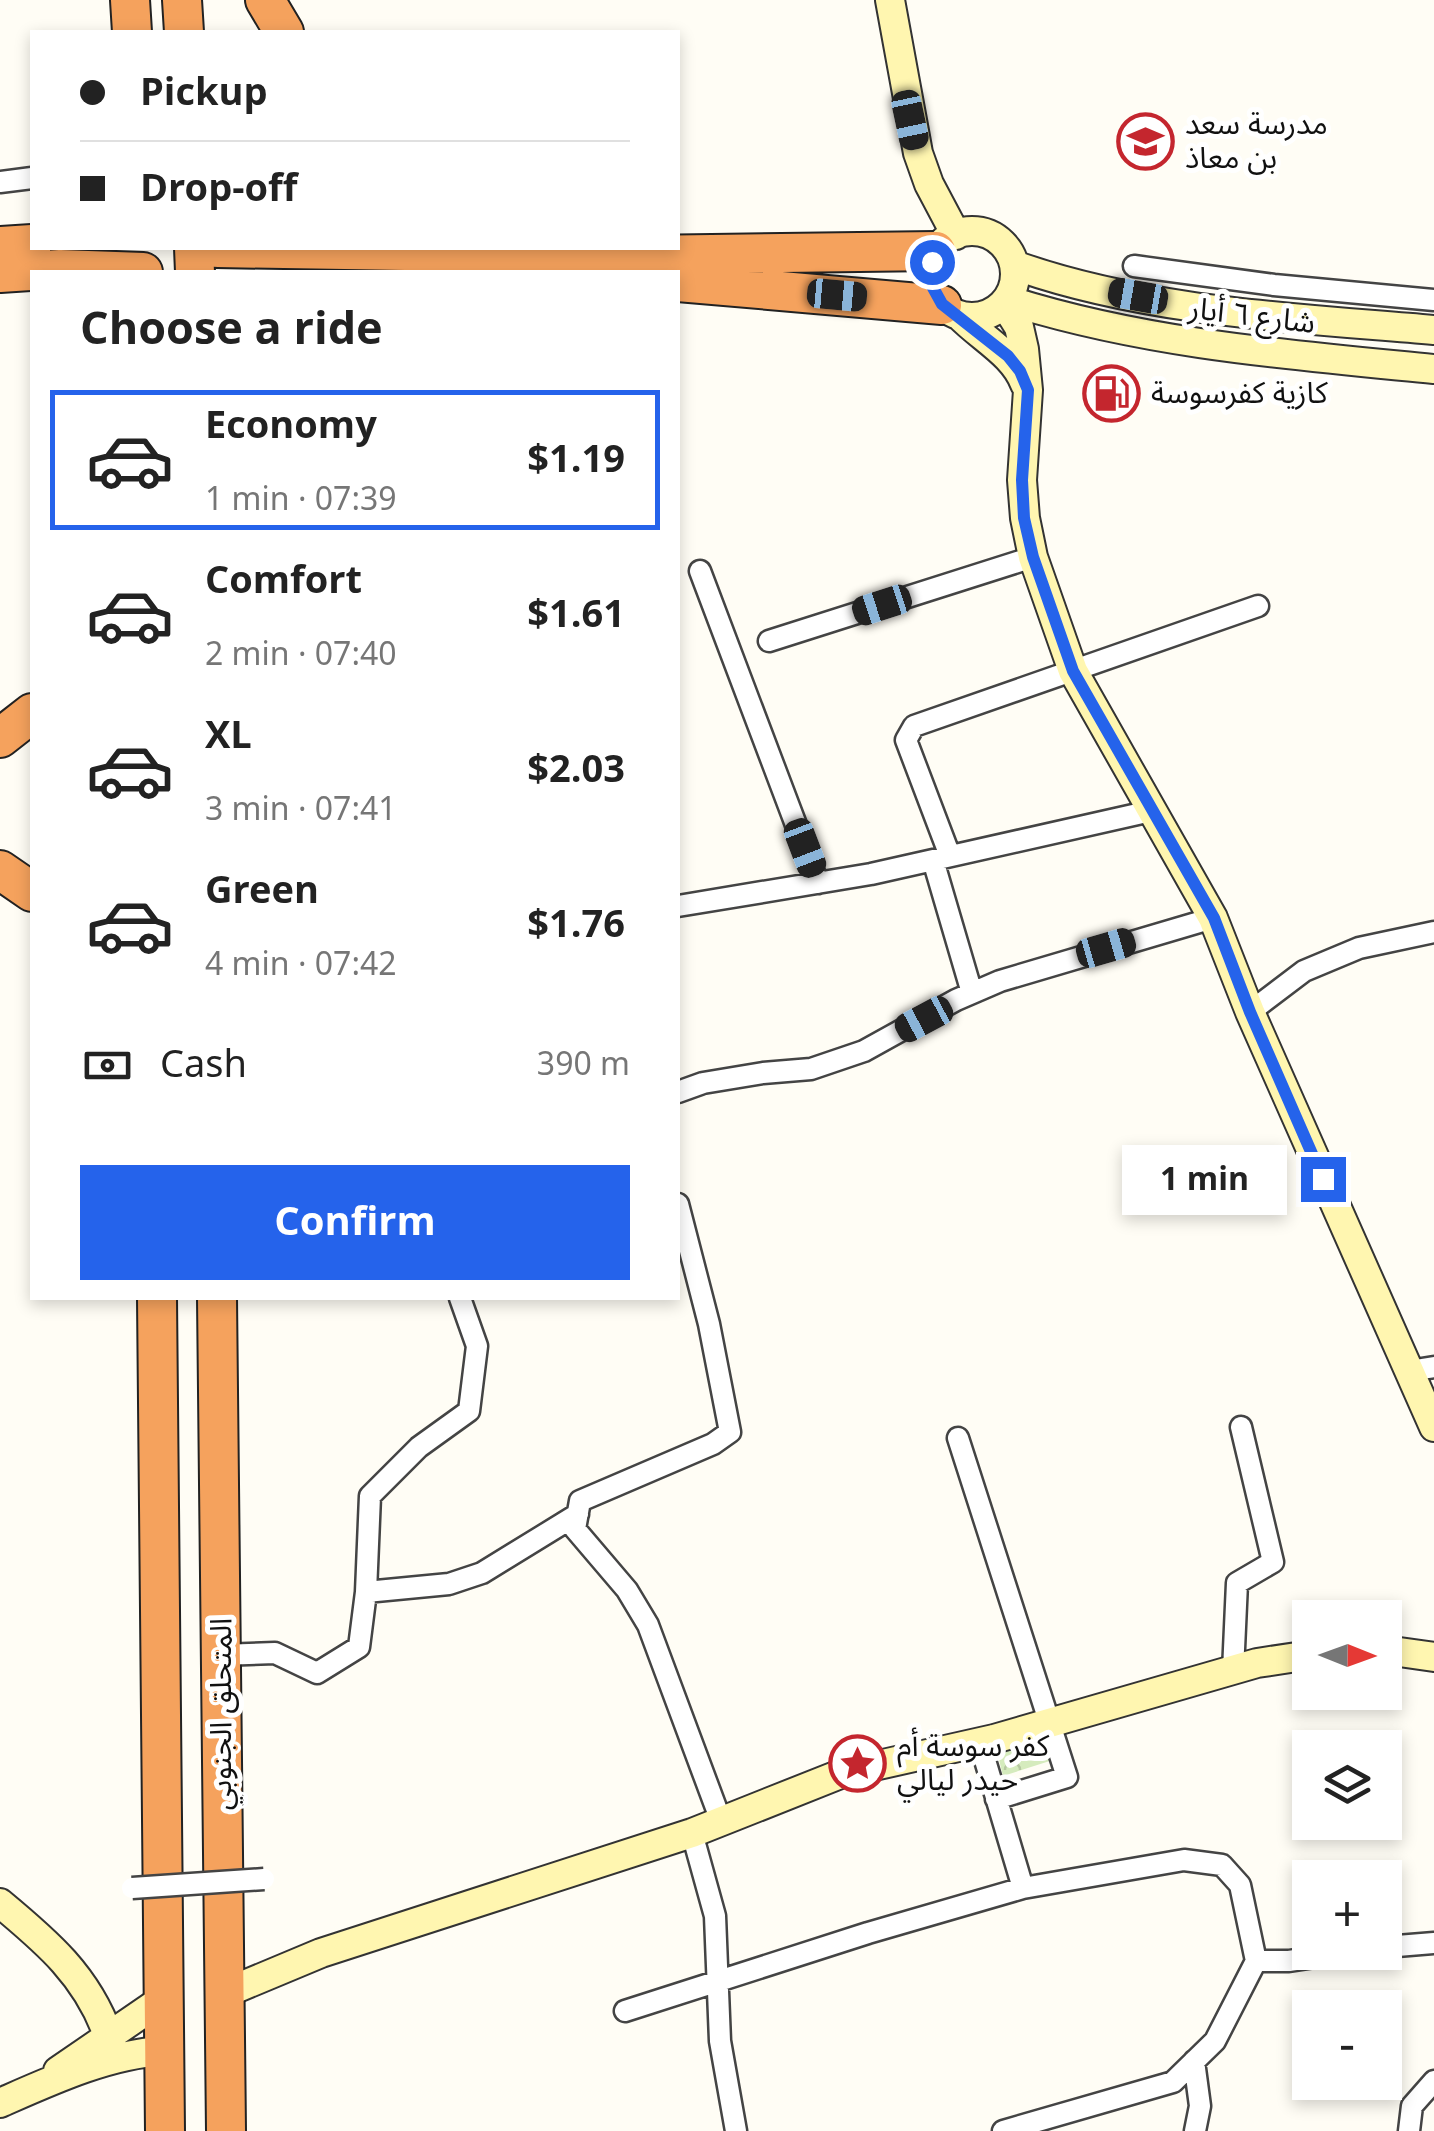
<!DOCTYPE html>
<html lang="en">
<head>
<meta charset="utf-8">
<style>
  :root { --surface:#fff; --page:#f2f2f2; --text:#222; --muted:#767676; --line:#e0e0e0; --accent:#2563eb }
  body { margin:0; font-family:Georgia,"Noto Sans Arabic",serif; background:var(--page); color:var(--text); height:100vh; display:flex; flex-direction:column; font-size:38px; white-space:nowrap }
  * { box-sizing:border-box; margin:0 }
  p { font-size:32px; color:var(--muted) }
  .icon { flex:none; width:55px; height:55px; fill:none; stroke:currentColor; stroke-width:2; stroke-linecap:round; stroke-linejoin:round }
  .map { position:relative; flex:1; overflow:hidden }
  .side { position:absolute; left:30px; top:270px; width:650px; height:1030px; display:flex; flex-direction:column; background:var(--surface); border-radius:0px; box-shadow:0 5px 15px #0003 }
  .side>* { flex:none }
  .top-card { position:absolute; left:30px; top:30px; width:650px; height:220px; border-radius:0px; box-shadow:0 5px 15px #0003; display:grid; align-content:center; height:220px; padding:0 50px; background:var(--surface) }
  .needle { width:65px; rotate:91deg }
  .buttons { position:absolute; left:1292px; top:1600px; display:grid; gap:20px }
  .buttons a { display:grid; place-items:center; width:110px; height:110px; border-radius:0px; background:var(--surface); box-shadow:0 5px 15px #0003; font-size:50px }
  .end { position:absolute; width:45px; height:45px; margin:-22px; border:12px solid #2563eb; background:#fff; box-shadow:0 0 0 5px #fff }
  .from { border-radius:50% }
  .bubble { position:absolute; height:70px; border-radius:0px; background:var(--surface); box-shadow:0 5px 15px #0003; font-size:32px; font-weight:700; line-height:70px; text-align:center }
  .car { position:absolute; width:30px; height:60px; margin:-30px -15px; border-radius:12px; box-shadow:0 0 8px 2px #0007; background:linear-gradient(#222 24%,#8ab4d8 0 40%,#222 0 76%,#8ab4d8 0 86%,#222 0) }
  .top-card b { display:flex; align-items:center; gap:35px; height:95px; font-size:38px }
  .top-card b+b { border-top:2px solid var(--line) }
  .top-card i { width:25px; height:25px; background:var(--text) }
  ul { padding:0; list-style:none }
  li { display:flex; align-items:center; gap:30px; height:140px; margin:0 20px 15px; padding:0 30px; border:5px solid transparent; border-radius:0px }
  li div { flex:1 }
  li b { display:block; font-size:38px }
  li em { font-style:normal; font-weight:700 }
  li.selected { border-color:var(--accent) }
  li>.icon { width:90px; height:90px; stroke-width:1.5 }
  h2 { padding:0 50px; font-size:45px; line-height:120px }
  .pay { display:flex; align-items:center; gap:25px; height:110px; padding:0 50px; font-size:38px }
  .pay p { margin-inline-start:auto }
  .cta { display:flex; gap:20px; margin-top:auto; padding:20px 50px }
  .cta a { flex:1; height:115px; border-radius:0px; background:var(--accent); color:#fff; font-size:40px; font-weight:700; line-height:115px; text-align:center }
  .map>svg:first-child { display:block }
  .park { fill:url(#park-crowns) }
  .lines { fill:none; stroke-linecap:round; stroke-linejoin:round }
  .street-casing { stroke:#444; stroke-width:25 }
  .secondary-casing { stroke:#333; stroke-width:32 }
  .highway-casing { stroke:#222; stroke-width:42 }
  .street { stroke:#fff; stroke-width:20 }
  .secondary { stroke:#fff6b0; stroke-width:28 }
  .highway { stroke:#f5a25d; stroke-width:38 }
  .street-bridge-casing { stroke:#444; stroke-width:25; stroke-linecap:butt }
  .street-bridge { stroke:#fff; stroke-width:20 }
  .route { stroke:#2563eb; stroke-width:12 }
  .labels { text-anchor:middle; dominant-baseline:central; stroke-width:10; stroke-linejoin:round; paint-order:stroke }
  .poi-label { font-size:30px; fill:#111; stroke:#fff; text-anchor:start }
  .street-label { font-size:30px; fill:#111; stroke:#fff }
</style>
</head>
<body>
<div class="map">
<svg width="1434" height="2131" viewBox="0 0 1434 2131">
  <defs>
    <pattern id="park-crowns" width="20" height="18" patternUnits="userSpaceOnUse" patternTransform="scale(2.5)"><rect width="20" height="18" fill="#d5ebbd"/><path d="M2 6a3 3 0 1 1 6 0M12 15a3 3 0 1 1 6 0" fill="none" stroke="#b6c8a1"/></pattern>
  </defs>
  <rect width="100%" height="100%" fill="#fffdf5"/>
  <path class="park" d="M1044 1725 1056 1759 1003 1776 994 1739Z"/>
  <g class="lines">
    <defs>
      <path id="street" d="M0 182 32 178
        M1134 266 1274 285 1434 300
        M700 571 818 883
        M769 641 1033 557
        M950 856 906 740 914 726 1258 606
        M933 860 972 993
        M678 906 871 874 1151 811
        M1250 1012 1304 971 1359 948 1434 932
        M678 1092 703 1083 763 1073 811 1069 864 1051 956 1000 1000 981 1213 918
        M678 1204 709 1324 730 1432 713 1444 580 1501 575 1529 627 1590 648 1625 721 1821
        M1409 1371 1434 1367
        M958 1438 1067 1777 996 1799
        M366 1592 449 1584 482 1573 578 1514
        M220 1655 275 1653 317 1673 359 1647 366 1592 370 1496 419 1447 469 1411 477 1346 460 1298
        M1233 1671 1237 1583 1273 1562 1241 1427
        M979 1740 1023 1888
        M692 1833 715 1916 720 2041 736 2131
        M1385 1947 1434 1943
        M1256 1961H1289L1348 1952
        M625 2011 868 1933 1023 1888 1184 1860 1222 1865 1240 1885 1256 1961 1215 2041 1173 2082 1003 2131
        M1194 2061 1200 2106 1195 2131
        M1409 2131 1412 2106 1434 2081"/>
      <path id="secondary" d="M890 0 918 153 929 184 956 235
        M929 274a43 43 0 1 1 86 0a43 43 0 1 1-86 0Z
        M1014 265C1145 312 1297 318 1434 330
        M1007 300C1145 344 1290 355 1434 369
        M1004 303 1019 327 1024 349 1028 390 1022 480 1025 518 1033 557 1073 671 1213 918 1250 1012 1434 1427
        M959 315C981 338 1014 354 1025 384
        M1385 1650 1434 1657
        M0 1903C47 1942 87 1976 108 2035
        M223 1994 321 1953 692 1833 843 1773 994 1739 1257 1663 1310 1655
        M58 2071 163 1999
        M0 2103C50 2081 108 2054 163 2051"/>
      <path id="highway" d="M130 0 132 32
        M182 0 184 32
        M265 0 284 32
        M0 246 32 244
        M194 248 195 272
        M218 248 642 255 936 251
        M0 273 60 269 143 272
        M678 282 942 305
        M0 738 32 713
        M0 870 32 892
        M157 1298 165 2131
        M217 1298 226 2131"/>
    </defs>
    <use href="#street" class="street-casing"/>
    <use href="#secondary" class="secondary-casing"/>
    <use href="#highway" class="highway-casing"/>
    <use href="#street" class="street"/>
    <use href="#secondary" class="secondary"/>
    <use href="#highway" class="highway"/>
    <defs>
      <path id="street-bridge" d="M132 1888 264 1879"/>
    </defs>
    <use href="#street-bridge" class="street-bridge-casing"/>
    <use href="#street-bridge" class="street-bridge"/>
  </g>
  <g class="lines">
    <path class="route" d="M932 262 931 284 942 304 1008 356 1020 371 1028 390 1022 480 1024 518 1033 557 1073 671 1214 918 1250 1012 1323 1179"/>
  </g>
  <defs>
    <symbol id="school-ring" viewBox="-11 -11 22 22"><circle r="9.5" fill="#fff" stroke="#c4262e" stroke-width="1.5"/><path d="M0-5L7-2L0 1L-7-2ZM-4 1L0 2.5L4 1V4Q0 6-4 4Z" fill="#c4262e"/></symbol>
    <symbol id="fuel-ring" viewBox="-11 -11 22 22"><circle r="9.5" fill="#fff" stroke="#c4262e" stroke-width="1.5"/><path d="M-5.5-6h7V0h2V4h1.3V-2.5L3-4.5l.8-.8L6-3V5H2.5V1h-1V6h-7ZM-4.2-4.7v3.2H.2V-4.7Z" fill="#c4262e"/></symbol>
    <symbol id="sight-ring" viewBox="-11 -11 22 22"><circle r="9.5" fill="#fff" stroke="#c4262e" stroke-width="1.5"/><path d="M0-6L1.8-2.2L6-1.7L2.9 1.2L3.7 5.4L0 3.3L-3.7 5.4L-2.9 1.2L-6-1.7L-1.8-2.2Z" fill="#c4262e"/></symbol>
  </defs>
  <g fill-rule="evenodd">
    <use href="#school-ring" x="1114" y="110" width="63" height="63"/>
    <use href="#fuel-ring" x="1080" y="362" width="63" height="63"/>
    <use href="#sight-ring" x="826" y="1732" width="63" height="63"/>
  </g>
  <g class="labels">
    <g class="poi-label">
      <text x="1185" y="124">مدرسة سعد<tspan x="1185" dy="34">بن معاذ</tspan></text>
      <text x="1151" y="393">كازية كفرسوسة</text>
      <text x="897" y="1746">كفر سوسة أم<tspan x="897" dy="34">حيدر ليالي</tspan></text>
    </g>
    <g class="street-label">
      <text transform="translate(1252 316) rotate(7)">شارع ٦ أيار</text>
      <text transform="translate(221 1714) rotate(-90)">المتحلق الجنوبي</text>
    </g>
  </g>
</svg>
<div class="buttons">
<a><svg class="needle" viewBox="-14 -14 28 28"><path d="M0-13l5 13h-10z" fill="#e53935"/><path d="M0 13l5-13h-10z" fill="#767676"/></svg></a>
<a><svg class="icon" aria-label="layers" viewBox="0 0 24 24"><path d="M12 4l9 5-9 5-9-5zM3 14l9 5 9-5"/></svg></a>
<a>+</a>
<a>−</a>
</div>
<i class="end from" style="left:932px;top:262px"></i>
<i class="end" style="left:1323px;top:1179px"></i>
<div class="bubble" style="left:1122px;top:1145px;width:165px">1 min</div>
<i class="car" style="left:910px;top:120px;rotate:168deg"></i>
<i class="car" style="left:837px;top:295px;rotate:95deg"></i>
<i class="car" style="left:1138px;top:296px;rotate:280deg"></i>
<i class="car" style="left:882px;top:605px;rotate:252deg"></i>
<i class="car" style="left:805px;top:848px;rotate:159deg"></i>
<i class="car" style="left:1106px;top:948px;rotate:74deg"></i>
<i class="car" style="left:924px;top:1019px;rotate:242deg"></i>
<div class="top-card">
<b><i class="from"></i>Pickup</b>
<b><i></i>Drop-off</b>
</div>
<section class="side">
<h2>Choose a ride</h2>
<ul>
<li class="selected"><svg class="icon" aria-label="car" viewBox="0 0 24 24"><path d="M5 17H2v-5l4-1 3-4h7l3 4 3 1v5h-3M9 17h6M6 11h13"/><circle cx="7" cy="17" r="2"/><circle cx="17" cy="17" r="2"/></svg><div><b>Economy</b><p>1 min · 07:39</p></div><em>$1.19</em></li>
<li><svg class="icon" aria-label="car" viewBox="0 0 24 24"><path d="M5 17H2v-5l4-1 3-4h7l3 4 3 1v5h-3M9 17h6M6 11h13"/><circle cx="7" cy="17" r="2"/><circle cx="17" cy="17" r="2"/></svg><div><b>Comfort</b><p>2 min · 07:40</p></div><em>$1.61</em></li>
<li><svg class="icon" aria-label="car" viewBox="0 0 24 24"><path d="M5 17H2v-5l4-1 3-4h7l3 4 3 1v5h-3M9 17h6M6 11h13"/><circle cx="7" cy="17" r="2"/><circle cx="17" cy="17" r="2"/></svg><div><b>XL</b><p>3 min · 07:41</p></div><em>$2.03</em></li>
<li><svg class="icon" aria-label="car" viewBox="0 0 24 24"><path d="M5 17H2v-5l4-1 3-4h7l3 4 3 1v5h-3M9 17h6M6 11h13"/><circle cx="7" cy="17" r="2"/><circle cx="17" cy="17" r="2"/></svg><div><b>Green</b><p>4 min · 07:42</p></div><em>$1.76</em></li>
</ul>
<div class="pay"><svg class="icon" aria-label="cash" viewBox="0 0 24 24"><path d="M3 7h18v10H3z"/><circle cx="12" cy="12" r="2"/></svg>Cash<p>390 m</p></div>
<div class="cta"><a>Confirm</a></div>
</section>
</div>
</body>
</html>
